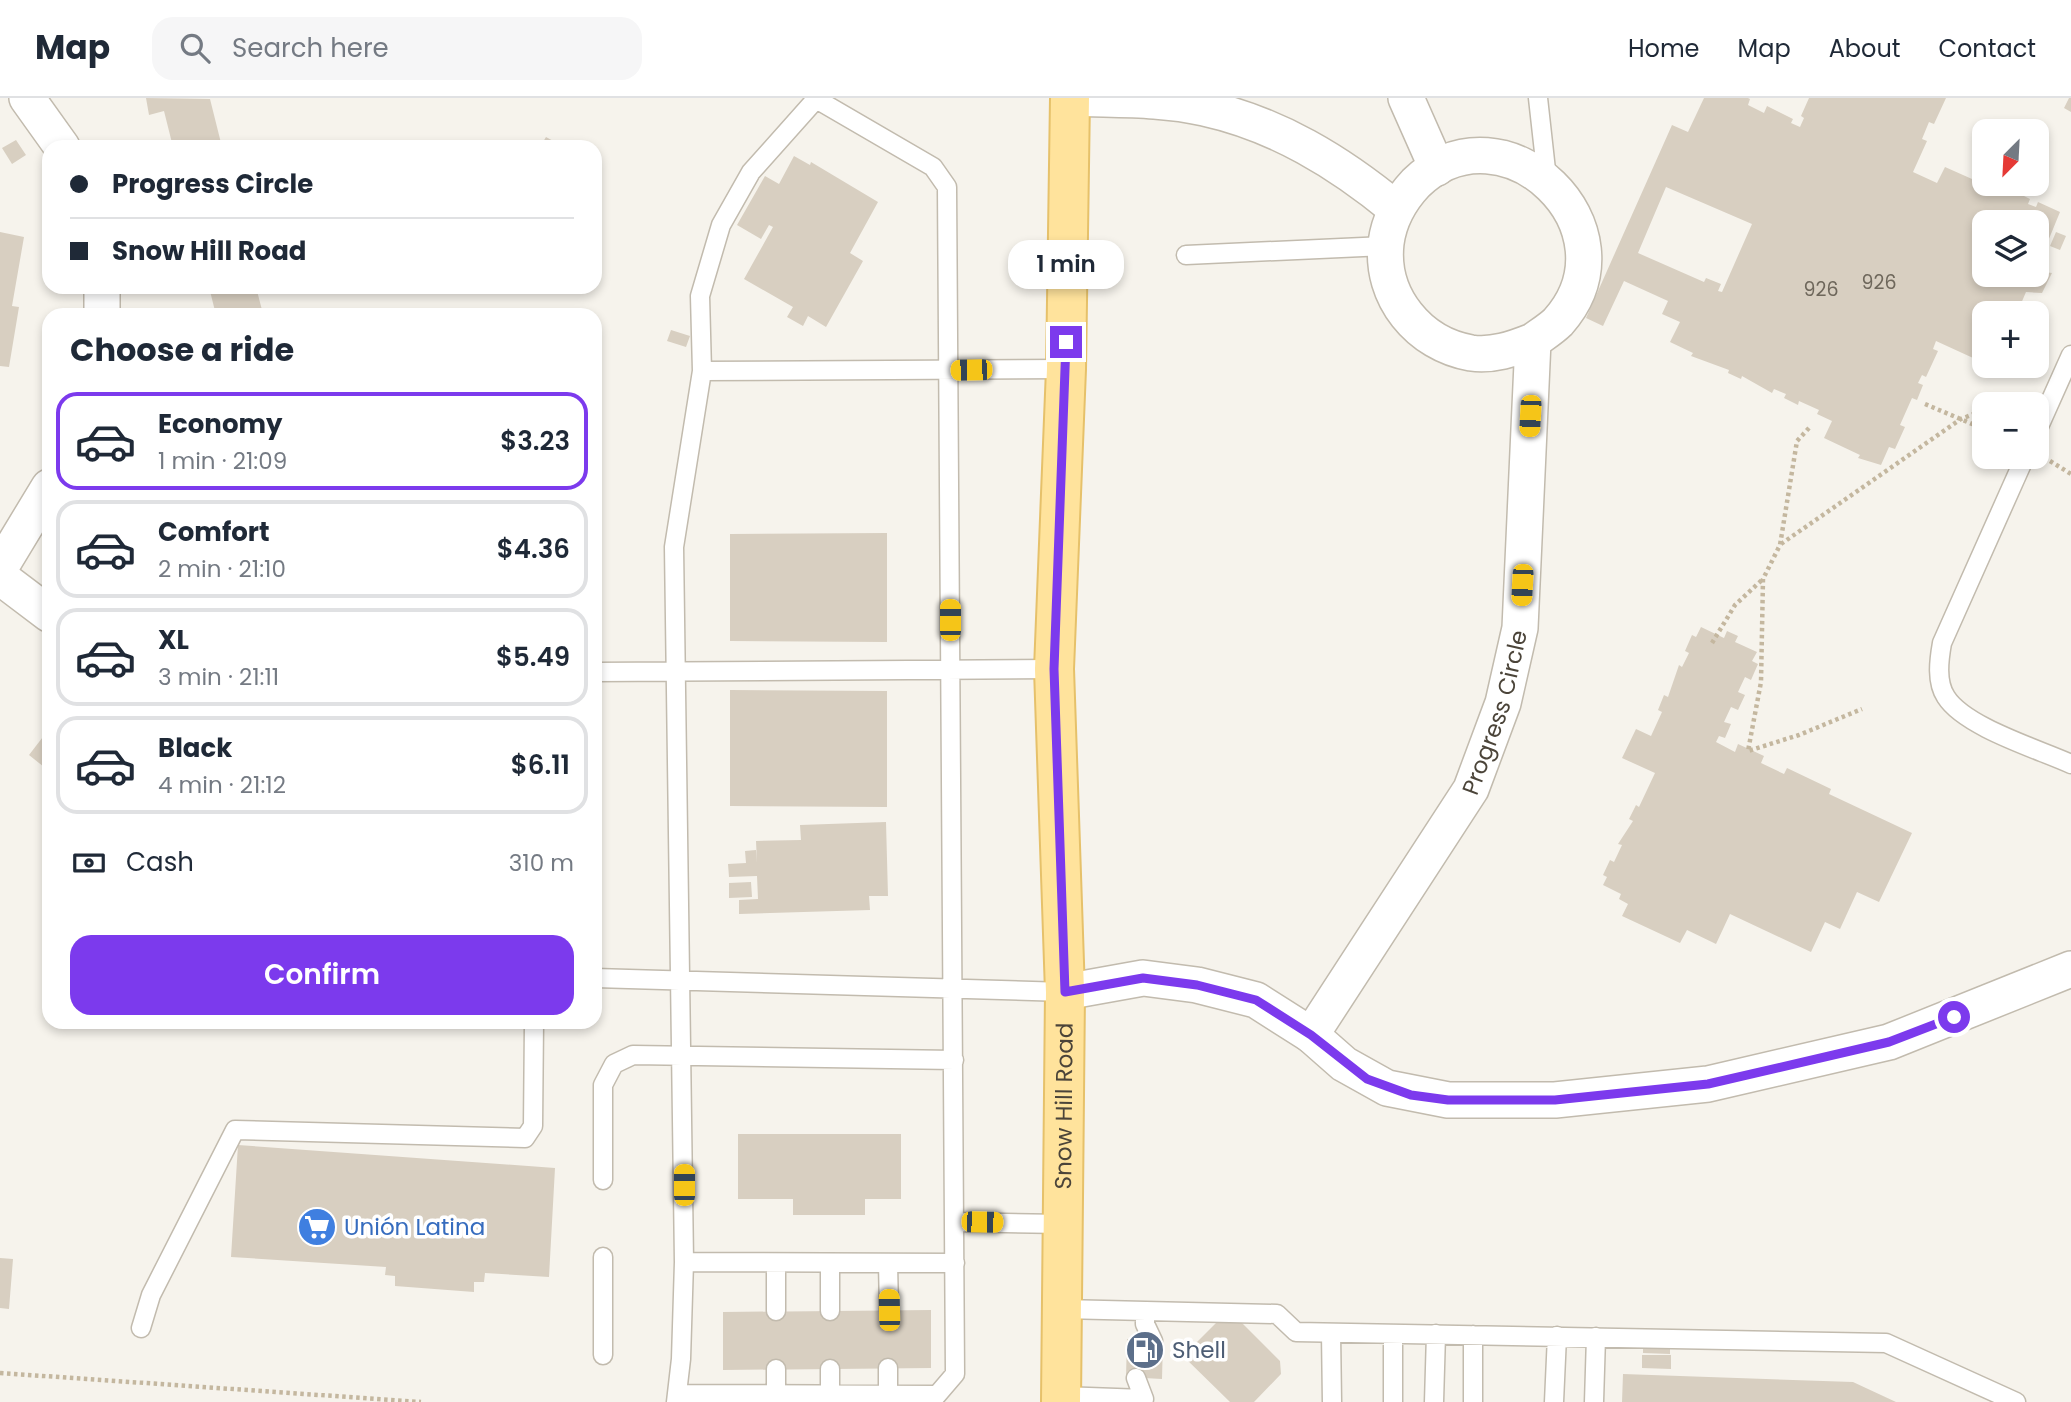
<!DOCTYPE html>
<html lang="en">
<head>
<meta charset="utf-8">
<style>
  :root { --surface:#fff; --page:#f6f6f7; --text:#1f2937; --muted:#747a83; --line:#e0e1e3; --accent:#7c3aed }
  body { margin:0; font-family:Poppins,sans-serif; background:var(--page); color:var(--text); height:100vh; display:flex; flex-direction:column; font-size:26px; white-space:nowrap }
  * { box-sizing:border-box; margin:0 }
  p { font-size:23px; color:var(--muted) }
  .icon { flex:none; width:38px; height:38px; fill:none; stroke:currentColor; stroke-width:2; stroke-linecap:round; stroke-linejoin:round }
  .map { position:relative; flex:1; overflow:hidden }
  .details { position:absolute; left:42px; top:210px; width:560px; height:721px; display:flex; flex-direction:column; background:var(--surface); border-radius:21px; box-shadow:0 4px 10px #0003 }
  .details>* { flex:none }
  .hud { position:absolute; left:42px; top:42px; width:560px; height:154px; border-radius:21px; box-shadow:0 4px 10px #0003; display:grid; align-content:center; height:154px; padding:0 28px; background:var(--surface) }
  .needle { width:46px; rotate:204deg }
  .tools { position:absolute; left:1972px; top:21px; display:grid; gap:14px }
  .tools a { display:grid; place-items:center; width:77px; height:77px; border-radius:14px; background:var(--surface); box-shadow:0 4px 10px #0003; font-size:35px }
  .end { position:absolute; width:32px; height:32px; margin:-16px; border:9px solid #7c3aed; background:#fff; box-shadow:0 0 0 4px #fff }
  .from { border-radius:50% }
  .bubble { position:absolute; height:49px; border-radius:21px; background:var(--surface); box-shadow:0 4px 10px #0003; font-size:23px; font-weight:600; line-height:49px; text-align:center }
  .car { position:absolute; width:21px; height:42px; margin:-21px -10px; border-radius:9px; box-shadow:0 0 5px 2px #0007; background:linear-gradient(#f5c518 24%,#345 0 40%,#f5c518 0 76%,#345 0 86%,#f5c518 0) }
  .hud b { display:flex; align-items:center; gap:24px; height:66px; font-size:26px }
  .hud b+b { border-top:2px solid var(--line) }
  .hud i { width:18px; height:18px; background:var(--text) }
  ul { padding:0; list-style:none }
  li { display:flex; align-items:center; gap:21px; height:98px; margin:0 14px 10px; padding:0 14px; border:4px solid var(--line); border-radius:21px }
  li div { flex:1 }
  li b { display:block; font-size:26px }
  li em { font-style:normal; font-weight:600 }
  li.on { border-color:var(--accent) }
  li>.icon { width:63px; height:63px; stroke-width:1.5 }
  h2 { padding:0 28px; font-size:32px; line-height:84px }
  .pay { display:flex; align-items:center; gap:18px; height:77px; padding:0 28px; font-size:26px }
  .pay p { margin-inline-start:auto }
  .action { display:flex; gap:14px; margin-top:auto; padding:14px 28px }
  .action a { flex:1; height:80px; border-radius:21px; background:var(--accent); color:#fff; font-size:28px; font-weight:600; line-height:80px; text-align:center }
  header { display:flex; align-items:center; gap:42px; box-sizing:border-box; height:98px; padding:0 35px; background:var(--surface); border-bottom:2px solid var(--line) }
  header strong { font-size:33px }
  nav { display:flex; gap:38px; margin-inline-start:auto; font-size:24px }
  .search { width:490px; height:63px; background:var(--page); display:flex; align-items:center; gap:18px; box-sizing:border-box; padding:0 24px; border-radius:21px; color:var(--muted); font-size:26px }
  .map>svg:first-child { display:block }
  .building { fill:#d8cfc1; fill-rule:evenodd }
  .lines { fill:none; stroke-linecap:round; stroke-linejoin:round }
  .lane-casing { stroke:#c2bbae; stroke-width:21 }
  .street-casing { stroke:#c2bbae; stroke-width:38 }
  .primary-casing { stroke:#e6c16a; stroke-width:42 }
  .path { stroke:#c4b79f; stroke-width:4.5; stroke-dasharray:3.5 3.5; stroke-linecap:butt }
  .lane { stroke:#fff; stroke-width:18 }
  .street { stroke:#fff; stroke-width:35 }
  .primary { stroke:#ffe39c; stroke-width:38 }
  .route { stroke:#7c3aed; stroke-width:9 }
  .labels { text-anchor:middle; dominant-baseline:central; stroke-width:7; stroke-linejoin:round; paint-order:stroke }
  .number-label { font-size:19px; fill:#6e675b }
  .street-label { font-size:23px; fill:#4b4439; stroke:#fff }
  .shop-label { font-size:23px; fill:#366cbe; stroke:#fff; text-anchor:start }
  .service-label { font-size:23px; fill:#4e5e75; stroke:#fff; text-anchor:start }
</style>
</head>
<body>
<header>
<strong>Map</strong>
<div class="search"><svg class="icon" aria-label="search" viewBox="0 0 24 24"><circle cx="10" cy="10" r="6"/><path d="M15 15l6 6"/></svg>Search here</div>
<nav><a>Home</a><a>Map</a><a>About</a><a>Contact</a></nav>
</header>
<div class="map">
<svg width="2071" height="1304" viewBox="0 0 2071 1304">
  <rect width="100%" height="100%" fill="#f6f3ec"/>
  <path class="building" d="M146 0 210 1 222 49H173L164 13 149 17Z
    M1704 0H1748L1750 1 1748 7 1764 15 1767 8 1793 21 1791 25 1800 29 1804 20 1801 18 1809 0H1946L1934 26 1929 24 1922 41 1927 43 1913 74 1937 85 1945 69 2008 97 2010 91 2030 101 2028 106 2036 109 2038 104 2060 114 2037 170V124H1984V177H2037V173L2052 175 2042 195 2026 194 2017 215H1984V265L1936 243 1933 251 1938 253 1926 279 1922 277 1918 285 1923 287 1917 302 1912 300 1900 327 1905 329 1895 351 1889 349 1881 367 1858 360 1860 357 1824 340 1832 323 1817 316 1819 312 1799 303 1798 307 1784 300 1786 296 1774 291 1772 295 1742 278 1741 281 1728 275 1729 272 1691 258 1693 255 1670 244 1680 224 1662 216 1668 203 1624 183 1603 228 1586 220 1672 27 1688 34ZM1666 89 1752 126 1722 194 1718 193 1721 186 1706 180 1704 184 1638 155Z
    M2069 0H2071V14L2064 10Z
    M546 39 564 49H540Z
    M16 42 26 57 12 66 2 50Z
    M515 42 527 49H511Z
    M794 58 810 67 811 64 878 104 850 155 863 163 826 229 808 218 803 228 787 219 793 209 744 181 773 129 769 127 761 141 737 127 765 78 779 86Z
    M0 134 24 139 12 208 19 209 9 269 0 268Z
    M2056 134 2066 138 2060 152 2050 148Z
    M209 189H256L262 212 243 217H216Z
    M671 232 690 238 686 249 667 243Z
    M887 435V544L730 543V436Z
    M1701 529 1724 540 1727 533 1738 538 1735 544 1757 554 1752 563 1758 566 1751 582 1745 579 1738 594 1745 597 1738 612 1731 609 1724 624 1731 626 1725 640 1719 638 1716 644 1735 654 1738 646 1764 658 1761 665 1784 676 1787 670 1831 691 1829 696 1912 735 1879 804 1857 794 1840 831 1825 824 1811 854 1730 816 1716 846 1687 832 1680 845 1622 818 1628 806 1619 801 1621 796 1603 787 1607 779 1603 777 1610 762 1614 764 1622 747 1618 746 1633 723 1629 721 1636 707 1639 709 1655 675 1622 660 1636 631 1651 638 1662 614 1658 612 1664 597 1668 599 1679 567 1682 569 1689 555 1685 553 1692 537 1696 539Z
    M730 592 887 593V709L730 708Z
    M49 631V673L29 657Z
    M886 724 888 798H869L870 812 739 816V802L758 801 757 778 729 779 728 766 746 765 745 753 756 752 757 765 756 743 801 742 800 727Z
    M751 784 752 799 729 800V785Z
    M738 1036H901V1101H865V1117H793V1101H738Z
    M238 1047 555 1070 549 1179 485 1175 484 1184H474V1194L395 1188V1178L385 1177 386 1169 231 1159Z
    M0 1160 13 1161 9 1211 0 1210Z
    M931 1212V1270L723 1272V1214Z
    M1238 1221 1280 1263 1281 1276 1254 1304H1230L1183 1258 1217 1224Z
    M1127 1241 1163 1242 1162 1281 1126 1279Z
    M1643 1245 1670 1246V1256L1643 1255Z
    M1642 1257H1671V1271L1642 1270Z
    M1623 1276 1853 1284 1896 1304H1622Z"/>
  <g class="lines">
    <defs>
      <path id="lane" d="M1538 0 1547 81
        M1186 157 1385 148
        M702 273 1066 271
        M2037 333 2071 257
        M2025 359 1942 545C1939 562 1936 584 1946 599 1965 629 2038 651 2071 666
        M595 574 1054 571
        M595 880 1065 894
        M603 1082V987L614 966 633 957 954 962
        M954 1124 1063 1126
        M603 1159V1257
        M684 1164 955 1165
        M776 1165V1213
        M888 1165 889 1212
        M1062 1211 1277 1216 1296 1234 1886 1245 2016 1304
        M830 1213V1165
        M1145 1213V1226L1153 1243
        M141 1230 151 1197 235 1032 525 1040 533 1028 534 924
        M1331 1235 1332 1304
        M1393 1236V1304
        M888 1270V1297
        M830 1271V1297
        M677 1296 937 1297 955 1276 947 89 933 69 816 1
        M776 1296V1271
        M1061 1298 1144 1301 1136 1280
        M676 1304 681 1261 684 1164 674 449 702 273 700 198 721 127 751 74 817 0
        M1434 1304 1436 1236
        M1473 1304V1237
        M1554 1304 1557 1238
        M1594 1304 1596 1239"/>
      <g id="street">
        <path d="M27 0 62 49"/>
        <path d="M1070 0C1114 2 1161 0 1204 10 1277 26 1339 64 1396 111"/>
        <path d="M1406 0 1437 70"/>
        <path d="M102 217V189"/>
        <path d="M0 470 49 389"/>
        <path d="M0 479 49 516"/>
        <path d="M1065 894 1143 880 1197 887 1256 902 1311 937 1344 966 1387 990 1448 1002H1555L1708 986 1889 944 2071 871"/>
        <path id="s1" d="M1311 937 1471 691 1503 605 1520 530 1533 243C1541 237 1551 231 1558 224 1641 131 1504 0 1416 85 1400 102 1389 122 1386 145 1380 199 1419 246 1471 255 1493 258 1513 251 1533 243"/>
      </g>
      <g id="primary">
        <path id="s2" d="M1061 1304 1065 894 1054 571 1066 271 1070 0"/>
      </g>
    </defs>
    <use href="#lane" class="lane-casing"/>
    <use href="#street" class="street-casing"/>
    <use href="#primary" class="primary-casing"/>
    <path class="path" d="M1925 306 1984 331
      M1809 330 1797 343 1780 447 1763 481 1761 584 1748 653 1799 637 1862 611
      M2050 363 2071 376
      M1781 446 1961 321 1984 312
      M1712 545 1735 507 1763 481
      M0 1275 421 1304"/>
    <use href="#lane" class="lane"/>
    <use href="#street" class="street"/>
    <use href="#primary" class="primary"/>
  </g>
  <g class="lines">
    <path class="route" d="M1066 244 1054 571 1065 894 1143 880 1197 887 1256 902 1311 937 1367 981 1411 997 1448 1002H1555L1708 986 1889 944 1954 919"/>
  </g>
  <defs>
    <symbol id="supermarket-disc" viewBox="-11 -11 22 22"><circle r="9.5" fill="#3f7fe0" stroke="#fff"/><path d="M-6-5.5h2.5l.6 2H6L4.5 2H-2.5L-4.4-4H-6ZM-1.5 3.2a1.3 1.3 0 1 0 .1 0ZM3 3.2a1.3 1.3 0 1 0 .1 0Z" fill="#fff"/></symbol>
    <symbol id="fuel-disc" viewBox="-11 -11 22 22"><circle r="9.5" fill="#5c6f8a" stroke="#fff"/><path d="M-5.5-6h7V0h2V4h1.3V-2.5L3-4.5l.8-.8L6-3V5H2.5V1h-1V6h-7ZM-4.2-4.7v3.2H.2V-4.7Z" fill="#fff"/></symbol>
  </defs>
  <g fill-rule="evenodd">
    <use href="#supermarket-disc" x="295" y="1107" width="44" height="44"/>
    <use href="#fuel-disc" x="1123" y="1230" width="44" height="44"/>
  </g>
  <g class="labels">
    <g class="number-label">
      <text x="1879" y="184">926</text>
      <text x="1821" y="191">926</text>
    </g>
    <g class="street-label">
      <text stroke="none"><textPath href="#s1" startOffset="374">Progress Circle</textPath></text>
      <text stroke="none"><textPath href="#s2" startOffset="296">Snow Hill Road</textPath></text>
    </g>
    <g class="shop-label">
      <text x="344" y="1129">Unión Latina</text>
    </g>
    <g class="service-label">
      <text x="1172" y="1252">Shell</text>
    </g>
  </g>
</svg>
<div class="tools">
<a><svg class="needle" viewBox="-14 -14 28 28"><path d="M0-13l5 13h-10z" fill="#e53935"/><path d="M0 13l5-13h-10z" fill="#747a83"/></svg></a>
<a><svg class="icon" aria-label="layers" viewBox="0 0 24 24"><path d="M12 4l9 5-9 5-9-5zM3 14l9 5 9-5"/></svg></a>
<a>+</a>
<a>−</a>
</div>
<i class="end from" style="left:1954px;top:919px"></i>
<i class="end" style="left:1066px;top:244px"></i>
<div class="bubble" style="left:1008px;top:142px;width:116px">1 min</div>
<i class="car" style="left:971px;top:272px;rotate:269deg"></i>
<i class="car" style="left:1530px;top:318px;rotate:183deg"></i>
<i class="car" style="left:1522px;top:487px;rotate:183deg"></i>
<i class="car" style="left:950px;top:522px;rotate:0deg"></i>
<i class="car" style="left:684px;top:1087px;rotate:0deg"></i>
<i class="car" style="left:982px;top:1124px;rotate:91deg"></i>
<i class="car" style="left:889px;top:1212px;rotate:359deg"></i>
<div class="hud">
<b><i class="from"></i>Progress Circle</b>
<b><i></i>Snow Hill Road</b>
</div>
<section class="details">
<h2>Choose a ride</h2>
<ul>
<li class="on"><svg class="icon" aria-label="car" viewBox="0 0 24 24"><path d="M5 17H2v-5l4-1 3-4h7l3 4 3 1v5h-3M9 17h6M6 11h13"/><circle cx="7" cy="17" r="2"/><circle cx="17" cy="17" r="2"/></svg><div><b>Economy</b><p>1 min · 21:09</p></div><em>$3.23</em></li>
<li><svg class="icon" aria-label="car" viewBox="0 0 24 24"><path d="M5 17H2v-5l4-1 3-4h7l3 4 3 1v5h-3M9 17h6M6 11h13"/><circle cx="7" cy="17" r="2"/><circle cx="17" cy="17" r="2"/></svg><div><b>Comfort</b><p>2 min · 21:10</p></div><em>$4.36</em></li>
<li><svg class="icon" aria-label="car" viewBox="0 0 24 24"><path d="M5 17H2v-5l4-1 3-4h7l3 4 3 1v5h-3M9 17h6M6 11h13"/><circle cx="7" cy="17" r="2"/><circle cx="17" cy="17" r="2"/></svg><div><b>XL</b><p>3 min · 21:11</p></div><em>$5.49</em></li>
<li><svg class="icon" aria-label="car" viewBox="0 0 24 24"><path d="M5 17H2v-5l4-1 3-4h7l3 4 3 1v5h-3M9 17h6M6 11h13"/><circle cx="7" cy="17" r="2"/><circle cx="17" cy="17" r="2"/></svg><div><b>Black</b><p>4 min · 21:12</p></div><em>$6.11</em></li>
</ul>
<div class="pay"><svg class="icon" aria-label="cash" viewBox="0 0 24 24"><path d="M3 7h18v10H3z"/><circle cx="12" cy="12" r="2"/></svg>Cash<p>310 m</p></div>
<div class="action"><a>Confirm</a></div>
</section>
</div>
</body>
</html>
